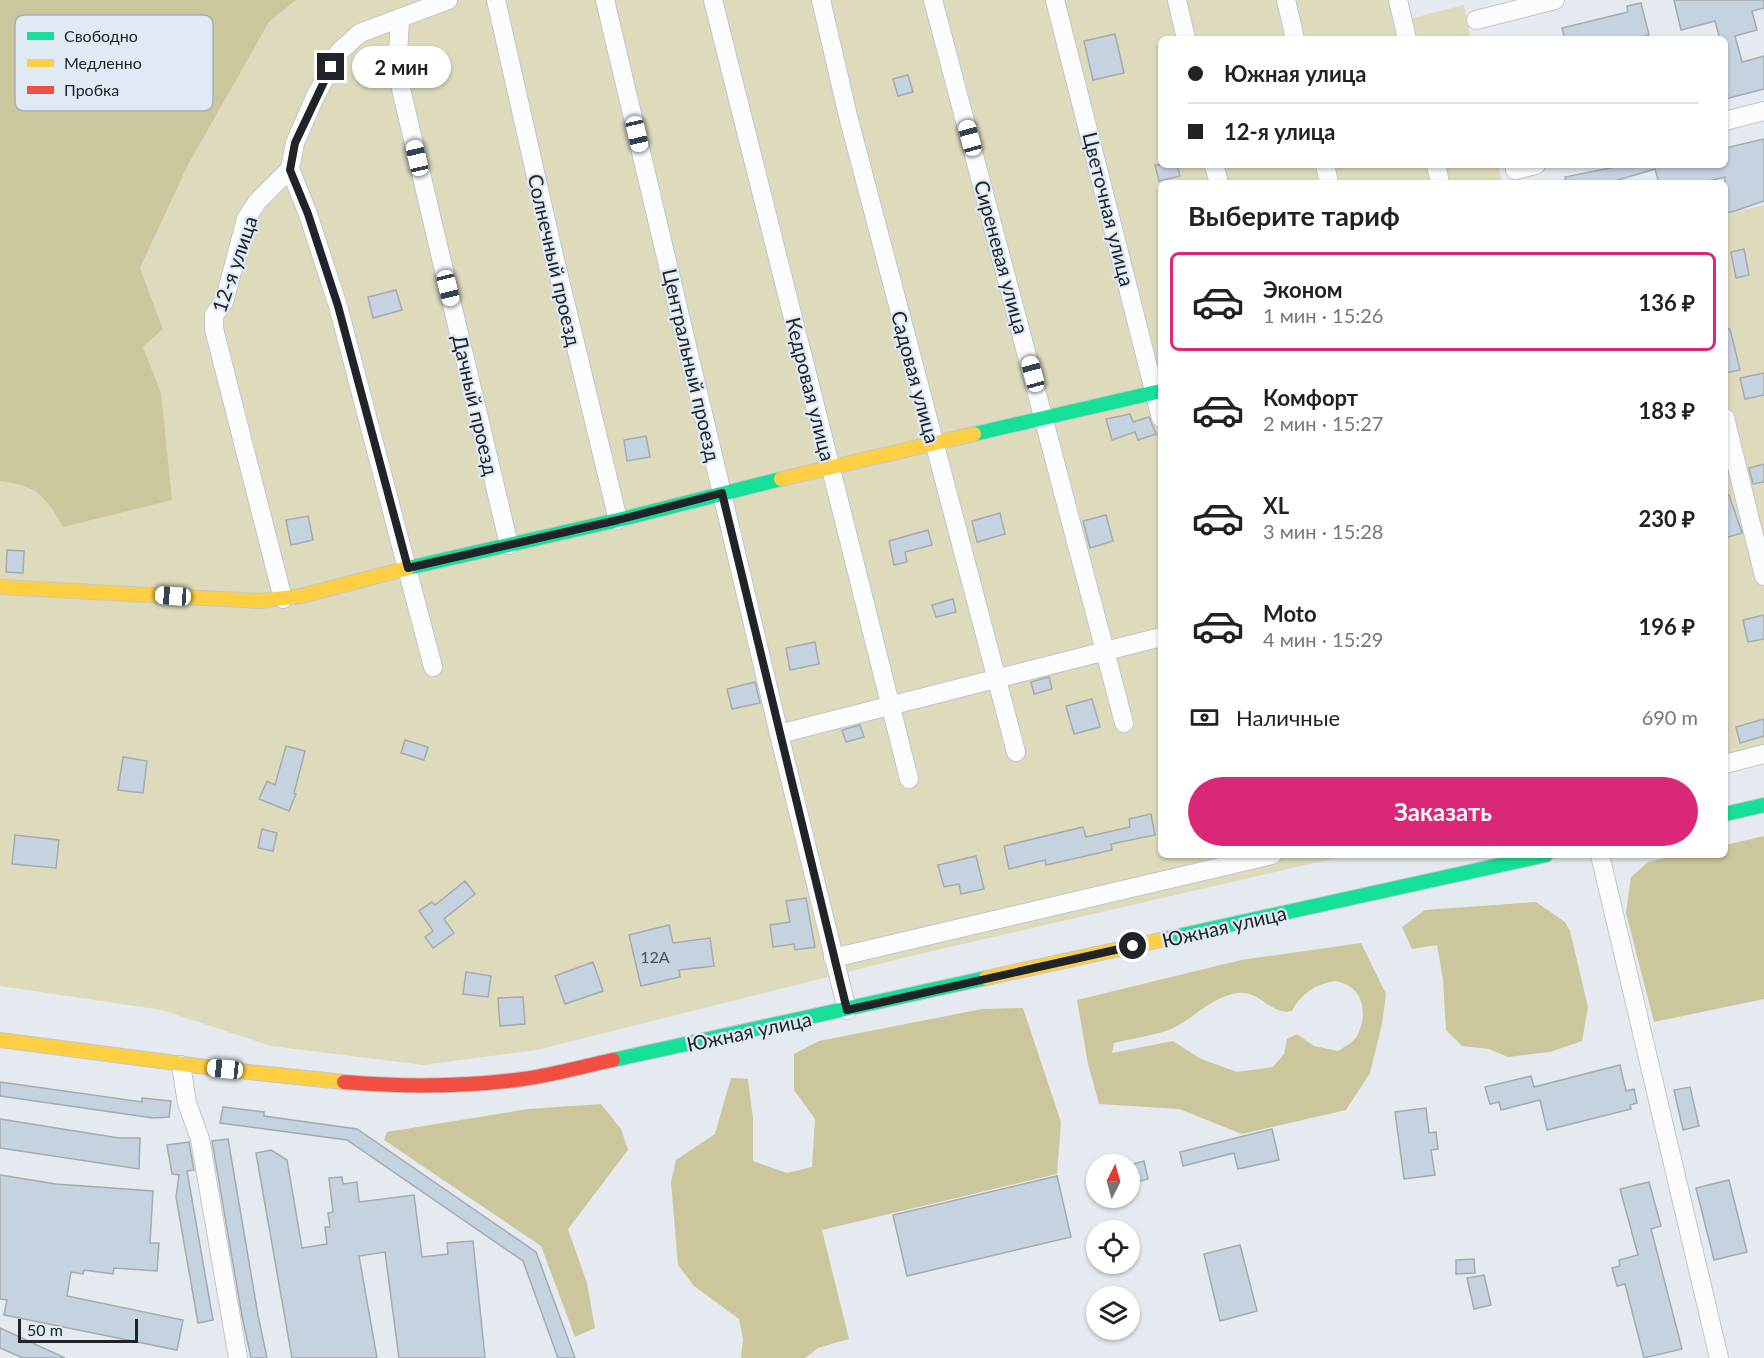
<!DOCTYPE html>
<html lang="ru">
<head>
<meta charset="utf-8">
<style>
  :root { --surface:#fff; --page:#f2f2f2; --text:#222; --muted:#767676; --line:#e0e0e0; --accent:#db2777 }
  body { margin:0; font-family:Lato,sans-serif; background:var(--page); color:var(--text); height:100vh; display:flex; flex-direction:column; font-size:22px; white-space:nowrap }
  * { box-sizing:border-box; margin:0 }
  p { font-size:20px; color:var(--muted) }
  .icon { flex:none; width:33px; height:33px; fill:none; stroke:currentColor; stroke-width:2; stroke-linecap:round; stroke-linejoin:round }
  .map { position:relative; flex:1; overflow:hidden }
  .panel { position:absolute; left:1158px; top:180px; width:570px; height:678px; display:flex; flex-direction:column; background:var(--surface); border-radius:9px; box-shadow:0 2px 4px #0004 }
  .panel>* { flex:none }
  .hud { position:absolute; left:1158px; top:36px; width:570px; height:132px; border-radius:9px; box-shadow:0 2px 4px #0004; display:grid; align-content:center; height:132px; padding:0 30px; background:var(--surface) }
  .needle { width:39px; rotate:6deg }
  .fabs { position:absolute; left:1086px; top:1154px; display:grid; gap:12px }
  .fabs a { display:grid; place-items:center; width:54px; height:54px; border-radius:50%; background:var(--surface); box-shadow:0 2px 4px #0004; font-size:30px }
  .scale { position:absolute; left:18px; bottom:15px; width:120px; box-sizing:border-box; padding-left:6px; border:3px solid #202428; border-top:0; font-size:16px; line-height:21px; white-space:nowrap; color:#202428; -webkit-text-stroke:4px #e0eaf5; paint-order:stroke }
  .end { position:absolute; width:27px; height:27px; margin:-14px; border:8px solid #202428; background:#fff; box-shadow:0 0 0 3px #fff }
  .from { border-radius:50% }
  .bubble { position:absolute; height:42px; border-radius:21px; background:var(--surface); box-shadow:0 2px 4px #0004; font-size:20px; font-weight:700; line-height:42px; text-align:center }
  .car { position:absolute; width:18px; height:36px; margin:-18px -9px; border-radius:8px; box-shadow:0 0 4px 2px #0007; background:linear-gradient(#fff 24%,#345 0 40%,#fff 0 76%,#345 0 86%,#fff 0) }
  .hud b { display:flex; align-items:center; gap:21px; height:57px; font-size:22px }
  .hud b+b { border-top:2px solid var(--line) }
  .hud i { width:15px; height:15px; background:var(--text) }
  ul { padding:0; list-style:none }
  li { display:flex; align-items:center; gap:18px; height:99px; margin:0 12px 9px; padding:0 18px; border:3px solid transparent; border-radius:9px }
  li div { flex:1 }
  li b { display:block; font-size:22px }
  li em { font-style:normal; font-weight:700 }
  li.on { border-color:var(--accent) }
  li>.icon { width:54px; height:54px; stroke-width:1.5 }
  h2 { padding:0 30px; font-size:27px; line-height:72px }
  .pay { display:flex; align-items:center; gap:15px; height:66px; padding:0 30px; font-size:22px }
  .pay p { margin-inline-start:auto }
  .cta { display:flex; gap:12px; margin-top:auto; padding:12px 30px }
  .cta a { flex:1; height:69px; border-radius:36px; background:var(--accent); color:#fff; font-size:24px; font-weight:700; line-height:69px; text-align:center }
  .map>svg:first-child { display:block }
  .green { fill:#dedabc }
  .forest { fill:#ccc69d; fill-rule:evenodd }
  .building { fill:#c5d2e0; stroke:#a6aaaf; stroke-width:1.5 }
  .lines { fill:none; stroke-linecap:round; stroke-linejoin:round }
  .street-casing { stroke:#c1c6ca; stroke-width:20 }
  .fast-casing { stroke:#c1c6ca; stroke-width:16 }
  .slow-casing { stroke:#c1c6ca; stroke-width:16 }
  .jam-casing { stroke:#c1c6ca; stroke-width:16 }
  .street { stroke:#fbfcfd; stroke-width:18 }
  .fast { stroke:#16e098; stroke-width:14 }
  .slow { stroke:#ffcf43; stroke-width:14 }
  .jam { stroke:#f24e42; stroke-width:14 }
  .route { stroke:#202428; stroke-width:8 }
  .labels { text-anchor:middle; dominant-baseline:central; stroke-width:4.5; stroke-linejoin:round; paint-order:stroke }
  .number-label { font-size:16px; fill:#495056 }
  .street-label { font-size:20px; fill:#202428; stroke:#e0eaf5 }
  .key { fill:#e0eaf5; stroke:#a6afb8; stroke-width:1.5 }
  .key-label { font-size:16px; fill:#202428 }
</style>
</head>
<body>
<div class="map">
<svg width="1764" height="1358" viewBox="0 0 1764 1358">
  <rect width="100%" height="100%" fill="#e5eaf0"/>
  <path class="green" d="M296 0H1404L1409 19 1464 5 1471 39H1161V165H1498L1502 183H1161V855H1349L911 956 537 1050 423 1065 271 1046 162 1010 0 986V481L20 483 50 502 161 393 143 347 163 329 140 268 188 165 269 22Z
    M1764 205V746L1725 755V214Z"/>
  <path class="forest" d="M0 0H296L269 22 188 165 140 268 163 329 143 347 161 393 172 500 63 527C47 497 35 485 0 481Z
    M1764 836V999L1654 1022 1626 913 1631 877 1648 862 1679 855H1725V845Z
    M1536 902 1565 922 1570 931 1588 1007 1582 1041 1550 1052 1508 1057 1489 1049 1462 1046 1446 1030 1443 980 1437 945 1412 949 1402 927 1425 910Z
    M1361 943 1386 994 1382 1024 1370 1073 1346 1110 1242 1134 1179 1109 1099 1104 1088 1064 1077 1000 1241 960ZM1335 981C1363 985 1369 1013 1357 1036 1354 1042 1344 1047 1338 1051L1314 1046 1297 1034 1287 1039 1284 1054 1273 1067 1237 1072 1201 1059 1173 1041 1112 1053 1114 1043C1132 1038 1162 1035 1177 1026 1197 1015 1214 996 1238 993 1260 990 1271 1016 1292 1011 1301 993 1316 984 1335 981Z
    M1023 1008 1061 1122 1057 1174 822 1230 849 1339 818 1348 805 1358H741L743 1339 739 1319 694 1286 678 1265 671 1182 676 1160 715 1134 731 1078 748 1079 753 1119V1161L787 1173 812 1167 815 1119 794 1090V1054L819 1041 982 1009Z
    M601 1104 621 1129 628 1150 568 1229 587 1283 595 1328 575 1337 541 1246 384 1140 387 1132 528 1109Z"/>
  <path class="building" d="M1674 0H1764V8L1752 11 1757 30 1735 36 1742 62 1764 56V89L1725 99V39H1720L1715 21 1681 30Z
    M1641 3 1649 35 1633 39H1565L1562 28 1628 12 1627 6Z
    M1115 34 1124 73 1093 80 1084 41Z
    M908 75 913 92 898 96 893 79Z
    M1764 139V201L1735 211 1725 213V177L1701 183H1659L1655 169 1608 183H1566L1565 177 1615 167 1614 165H1725V148Z
    M1155 165H1177L1180 176 1159 181Z
    M1744 249 1749 275 1736 278 1731 252Z
    M396 290 402 310 373 318 368 297Z
    M1725 329H1730L1740 370 1725 373Z
    M1764 373V395L1745 399 1740 378Z
    M1130 414 1133 422 1149 417 1156 434 1138 440 1135 432 1112 440 1106 419Z
    M646 436 650 457 627 461 624 440Z
    M1764 464V482L1753 484 1749 468Z
    M1725 495H1729L1742 533 1725 538Z
    M1000 513 1005 534 977 542 972 521Z
    M1106 515 1113 541 1090 548 1083 521Z
    M308 516 313 540 291 545 286 520Z
    M928 530 932 545 905 552 907 562 894 565 889 541Z
    M7 550 24 551 23 573 6 572Z
    M953 599 956 612 936 617 932 605Z
    M1764 615V639L1748 642 1743 620Z
    M815 642 819 664 790 670 786 648Z
    M1049 677 1052 689 1034 694 1031 682Z
    M755 682 760 703 732 709 727 689Z
    M1092 699 1100 727 1074 734 1066 706Z
    M1764 719V736L1740 743 1736 727Z
    M860 725 864 737 846 742 842 730Z
    M405 740 428 747 424 760 401 753Z
    M286 746 305 751 294 793 296 794 289 811 259 799 267 781 275 785Z
    M123 757 147 761 143 793 118 790Z
    M1151 814 1155 835 1111 844 1112 850 1046 865 1045 860 1009 869 1004 846 1083 827 1086 837 1130 827 1129 819Z
    M262 829 277 833 273 851 258 848Z
    M15 835 59 840 56 868 12 864Z
    M976 856 984 889 961 894 959 884 944 887 938 865Z
    M465 881 475 894 444 919 454 933 433 948 425 937 433 931 419 911 432 902 435 905Z
    M806 898 815 947 795 950 794 944 773 947 770 925 790 922 786 901Z
    M669 925 673 943 710 938 714 966 679 970 680 977 641 986 629 935Z
    M593 962 603 991 565 1004 555 976Z
    M466 972 491 976 488 997 463 994Z
    M523 997 525 1024 500 1026 498 998Z
    M1620 1065 1626 1091 1634 1089 1637 1103 1630 1105 1631 1109 1547 1130 1540 1100 1501 1110 1499 1102 1490 1104 1485 1087 1531 1076 1534 1087Z
    M0 1082 142 1102V1098L171 1101 169 1117 153 1118 0 1096Z
    M1690 1087 1699 1126 1683 1130 1674 1090Z
    M223 1107 264 1112V1116L357 1129 536 1252 575 1358H558L523 1261 347 1140 220 1123Z
    M1426 1108 1429 1133 1436 1132 1438 1149 1431 1150 1435 1175 1404 1179 1395 1112Z
    M0 1119 119 1138H140L139 1169 0 1148Z
    M1272 1129 1279 1160 1238 1169 1234 1153 1183 1166 1180 1152Z
    M228 1139 258 1315 267 1358H251L242 1316 212 1141Z
    M189 1142 194 1170 187 1171 213 1320 198 1323 176 1197 179 1175 172 1174 167 1145Z
    M271 1150 287 1160 302 1248 327 1244 325 1227H330L328 1213 333 1212 329 1178 342 1177 343 1184 357 1182 359 1202 414 1195 422 1257 448 1254 447 1243 473 1241 485 1358H399L385 1252 359 1256 377 1358H292L256 1153Z
    M1144 1161 1148 1179 1132 1183 1130 1165Z
    M0 1175 56 1184 153 1191 150 1243H159L157 1271 114 1268 113 1274 84 1270 83 1274 71 1272 67 1296 183 1320 177 1350 4 1315 7 1300 0 1299Z
    M1057 1176 1071 1237 907 1276 893 1215Z
    M1729 1180 1747 1252 1714 1260 1696 1188Z
    M1649 1182 1661 1226 1651 1229 1682 1349 1644 1358 1625 1284 1617 1286 1612 1268 1620 1266 1619 1260 1638 1255 1620 1189Z
    M1240 1245 1257 1311 1220 1321 1204 1254Z
    M1474 1259 1475 1273 1456 1274V1260Z
    M1484 1275 1491 1305 1474 1309 1467 1278Z
    M0 1328 65 1358H23L0 1348Z"/>
  <g class="lines">
    <defs>
      <path id="street" d="M496 0 554 256 618 520
        M605 0 779 734 847 1010
        M713 0 909 779
        M821 0 848 116 1016 752
        M933 0 1124 723
        M1055 0 1161 418
        M1177 0 1186 39
        M1286 0 1295 39
        M1398 0 1407 39
        M400 19 397 72 509 545
        M1476 20 1555 0
        M1725 121 1764 111
        M1214 165 1219 183
        M1325 165 1329 183
        M1436 165 1440 183
        M290 169 308 214 338 306 433 667
        M1515 170 1536 165
        M1725 418 1764 576
        M283 599 214 329V315L224 302 246 219 257 202 290 169 295 143 315 97 339 52 360 33 448 0
        M779 734 1161 637
        M1725 764 1764 754
        M1600 855 1719 1358
        M833 958 1272 855
        M181 1065 187 1103 200 1139 238 1358"/>
      <path id="fast" d="M974 434 1161 391
        M408 568 618 520 781 479
        M1725 814 1764 805
        M1165 939 1546 855
        M613 1060 986 978"/>
      <path id="slow" d="M781 479 974 434
        M0 587 260 601 301 596 408 568
        M986 978 1165 939
        M0 1040 229 1070 344 1082"/>
      <path id="jam" d="M344 1082C404 1087 464 1087 523 1079 553 1075 584 1066 613 1060"/>
    </defs>
    <use href="#street" class="street-casing"/>
    <use href="#fast" class="fast-casing"/>
    <use href="#slow" class="slow-casing"/>
    <use href="#jam" class="jam-casing"/>
    <use href="#street" class="street"/>
    <use href="#fast" class="fast"/>
    <use href="#slow" class="slow"/>
    <use href="#jam" class="jam"/>
  </g>
  <g class="lines">
    <path class="route" d="M331 67 295 143 290 170 308 214 338 306 408 568 618 520 722 493 847 1010 1133 946"/>
  </g>
  <g class="labels">
    <g class="number-label">
      <text x="655" y="956">12А</text>
    </g>
    <g class="street-label">
      <text transform="translate(1109 209) rotate(76)">Цветочная улица</text>
      <text transform="translate(1002 257) rotate(75)">Сиреневая улица</text>
      <text transform="translate(555 260) rotate(77)">Солнечный проезд</text>
      <text transform="translate(234 264) rotate(-71)">12-я улица</text>
      <text transform="translate(692 365) rotate(77)">Центральный проезд</text>
      <text transform="translate(916 377) rotate(75)">Садовая улица</text>
      <text transform="translate(811 389) rotate(76)">Кедровая улица</text>
      <text transform="translate(476 405) rotate(77)">Дачный проезд</text>
      <text transform="translate(1224 926) rotate(-13)">Южная улица</text>
      <text transform="translate(749 1031) rotate(-12)">Южная улица</text>
    </g>
  </g>
  <rect x="15" y="15" width="198" height="96" rx="9" class="key"/>
  <rect x="27" y="32" width="27" height="8" fill="#16e098"/>
  <rect x="27" y="59" width="27" height="8" fill="#ffcf43"/>
  <rect x="27" y="86" width="27" height="8" fill="#f24e42"/>
  <g class="key-label">
    <text x="64" y="42">Свободно</text>
    <text x="64" y="69">Медленно</text>
    <text x="64" y="96">Пробка</text>
  </g>
</svg>
<div class="fabs">
<a><svg class="needle" viewBox="-14 -14 28 28"><path d="M0-13l5 13h-10z" fill="#e53935"/><path d="M0 13l5-13h-10z" fill="#767676"/></svg></a>
<a><svg class="icon" aria-label="locate" viewBox="0 0 24 24"><circle cx="12" cy="12" r="6"/><path d="M12 2v4M12 18v4M2 12h4M18 12h4"/></svg></a>
<a><svg class="icon" aria-label="layers" viewBox="0 0 24 24"><path d="M12 4l9 5-9 5-9-5zM3 14l9 5 9-5"/></svg></a>
</div>
<div class="scale">50 m</div>
<i class="end from" style="left:1133px;top:946px"></i>
<i class="end" style="left:331px;top:67px"></i>
<div class="bubble" style="left:352px;top:46px;width:99px">2 мин</div>
<i class="car" style="left:637px;top:134px;rotate:167deg"></i>
<i class="car" style="left:970px;top:138px;rotate:345deg"></i>
<i class="car" style="left:417px;top:158px;rotate:347deg"></i>
<i class="car" style="left:448px;top:288px;rotate:166deg"></i>
<i class="car" style="left:1033px;top:374px;rotate:345deg"></i>
<i class="car" style="left:173px;top:596px;rotate:274deg"></i>
<i class="car" style="left:225px;top:1069px;rotate:276deg"></i>
<div class="hud">
<b><i class="from"></i>Южная улица</b>
<b><i></i>12-я улица</b>
</div>
<section class="panel">
<h2>Выберите тариф</h2>
<ul>
<li class="on"><svg class="icon" aria-label="car" viewBox="0 0 24 24"><path d="M5 17H2v-5l4-1 3-4h7l3 4 3 1v5h-3M9 17h6M6 11h13"/><circle cx="7" cy="17" r="2"/><circle cx="17" cy="17" r="2"/></svg><div><b>Эконом</b><p>1 мин · 15:26</p></div><em>136 ₽</em></li>
<li><svg class="icon" aria-label="car" viewBox="0 0 24 24"><path d="M5 17H2v-5l4-1 3-4h7l3 4 3 1v5h-3M9 17h6M6 11h13"/><circle cx="7" cy="17" r="2"/><circle cx="17" cy="17" r="2"/></svg><div><b>Комфорт</b><p>2 мин · 15:27</p></div><em>183 ₽</em></li>
<li><svg class="icon" aria-label="car" viewBox="0 0 24 24"><path d="M5 17H2v-5l4-1 3-4h7l3 4 3 1v5h-3M9 17h6M6 11h13"/><circle cx="7" cy="17" r="2"/><circle cx="17" cy="17" r="2"/></svg><div><b>XL</b><p>3 мин · 15:28</p></div><em>230 ₽</em></li>
<li><svg class="icon" aria-label="car" viewBox="0 0 24 24"><path d="M5 17H2v-5l4-1 3-4h7l3 4 3 1v5h-3M9 17h6M6 11h13"/><circle cx="7" cy="17" r="2"/><circle cx="17" cy="17" r="2"/></svg><div><b>Moto</b><p>4 мин · 15:29</p></div><em>196 ₽</em></li>
</ul>
<div class="pay"><svg class="icon" aria-label="cash" viewBox="0 0 24 24"><path d="M3 7h18v10H3z"/><circle cx="12" cy="12" r="2"/></svg>Наличные<p>690 m</p></div>
<div class="cta"><a>Заказать</a></div>
</section>
</div>
</body>
</html>
